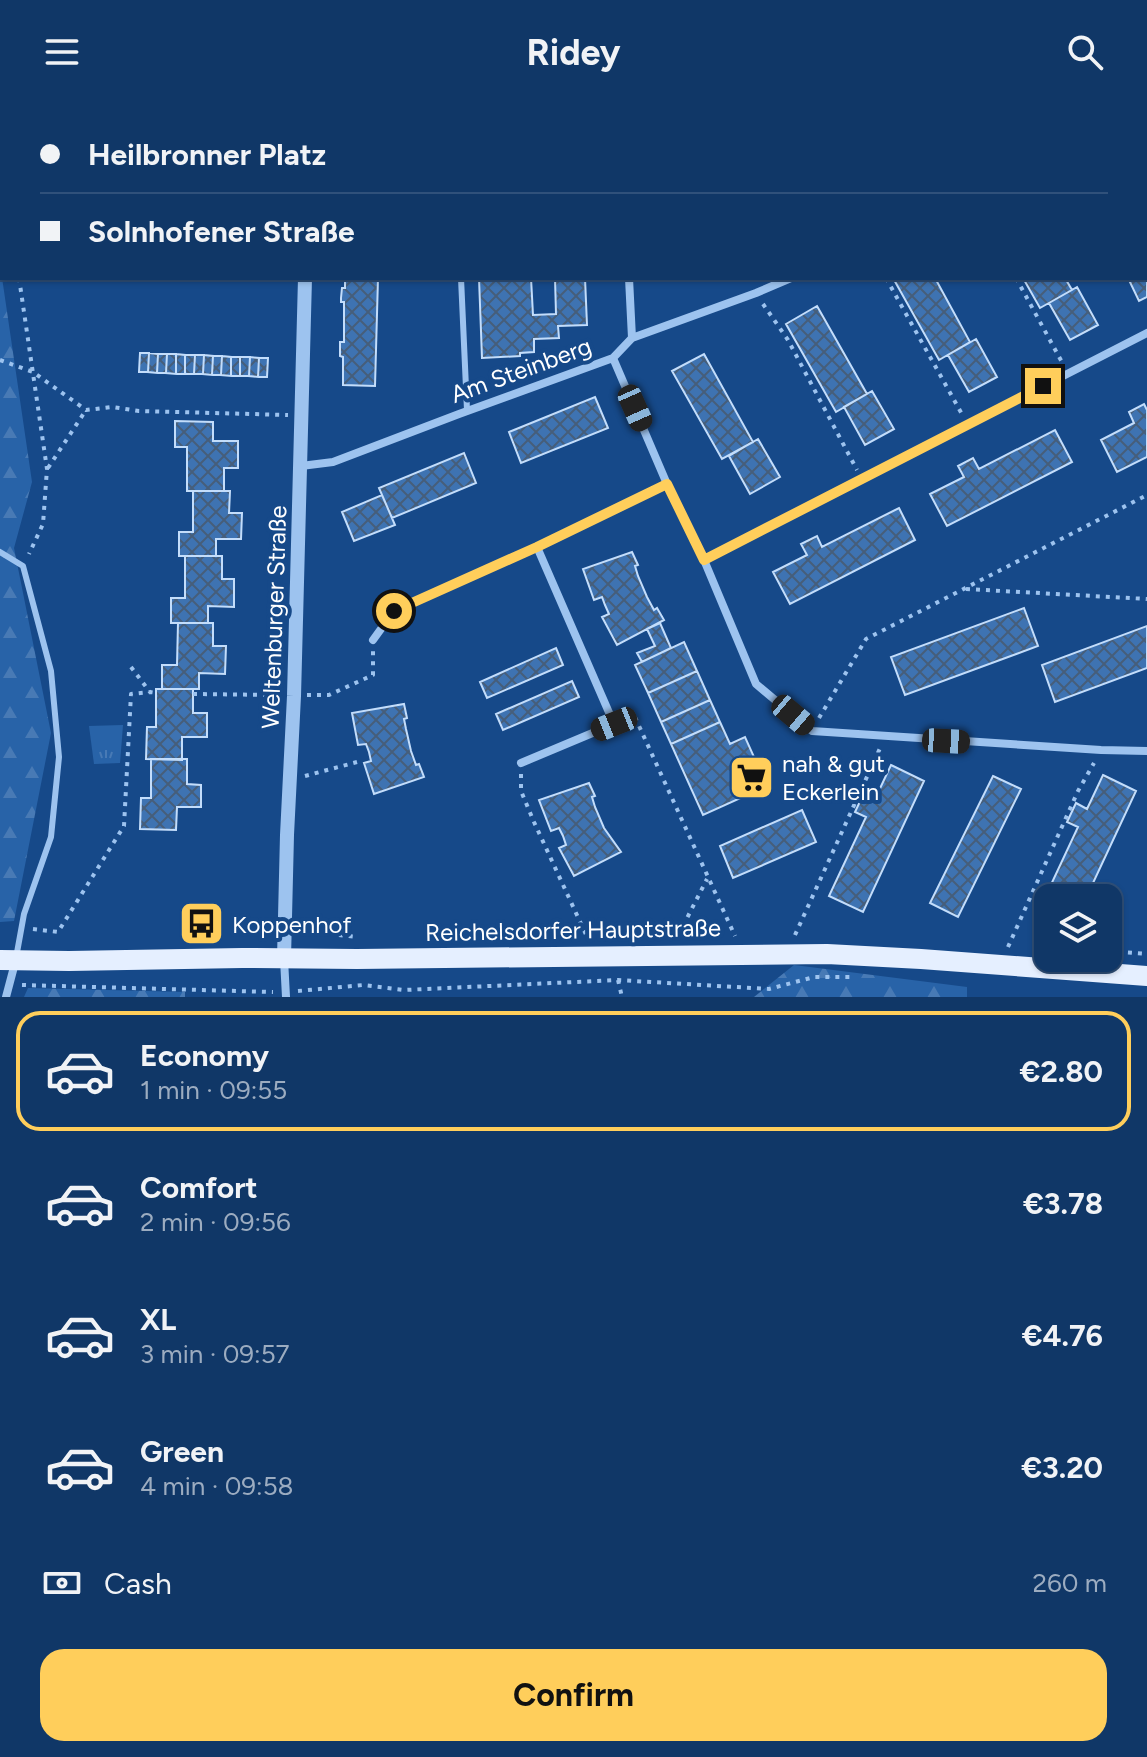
<!DOCTYPE html>
<html lang="en">
<head>
<meta charset="utf-8">
<style>
  :root { --surface:#103767; --page:#193f6d; --text:#f1f3f6; --muted:#9cacc0; --line:#30517b; --accent:#ffce5b }
  body { margin:0; font-family:Figtree,sans-serif; background:var(--page); color:var(--text); height:100vh; display:flex; flex-direction:column; font-size:30px; white-space:nowrap }
  * { box-sizing:border-box; margin:0 }
  p { font-size:26px; color:var(--muted) }
  .icon { flex:none; width:44px; height:44px; fill:none; stroke:currentColor; stroke-width:2; stroke-linecap:round; stroke-linejoin:round }
  .map { position:relative; height:893px; overflow:hidden }
  .drawer { display:flex; flex-direction:column; background:var(--surface); flex:1 }
  .drawer>* { flex:none }
  .top-card { position:absolute; left:0px; top:0px; width:1148px; height:176px; box-shadow:0 2px 6px #0004,0 0 0 2px var(--line); display:grid; align-content:center; height:176px; padding:0 40px; background:var(--surface) }
  .controls { position:absolute; left:1034px; top:780px; display:grid; gap:16px }
  .controls a { display:grid; place-items:center; width:88px; height:88px; border-radius:16px; background:var(--surface); box-shadow:0 2px 6px #0004,0 0 0 2px var(--line); font-size:40px }
  .end { position:absolute; width:36px; height:36px; margin:-18px; border:10px solid #ffce5b; background:#111; box-shadow:0 0 0 4px #111 }
  .from { border-radius:50% }
  .car { position:absolute; width:24px; height:48px; margin:-24px -12px; border-radius:10px; box-shadow:0 0 6px 2px #0007; background:linear-gradient(#222 24%,#8ab4d8 0 40%,#222 0 76%,#8ab4d8 0 86%,#222 0) }
  .top-card b { display:flex; align-items:center; gap:28px; height:76px; font-size:30px }
  .top-card b+b { border-top:2px solid var(--line) }
  .top-card i { width:20px; height:20px; background:var(--text) }
  ul { padding:14px 0 0; list-style:none }
  li { display:flex; align-items:center; gap:24px; height:120px; margin:0 16px 12px; padding:0 24px; border:4px solid transparent; border-radius:24px }
  li div { flex:1 }
  li b { display:block; font-size:30px }
  li em { font-style:normal; font-weight:700 }
  li.current { border-color:var(--accent) }
  li>.icon { width:72px; height:72px; stroke-width:1.5 }
  .pay { display:flex; align-items:center; gap:20px; height:88px; padding:0 40px; font-size:30px }
  .pay p { margin-inline-start:auto }
  .cta { display:flex; gap:16px; margin-top:auto; padding:16px 40px }
  .cta a { flex:1; height:92px; border-radius:24px; background:var(--accent); color:#111; font-size:32px; font-weight:700; line-height:92px; text-align:center }
  header { display:flex; justify-content:space-between; align-items:center; height:104px; padding:0 40px; background:var(--surface); font-size:36px; font-weight:700 }
  .map>svg:first-child { display:block }
  .grass { fill:url(#grass-tufts) }
  .forest { fill:url(#forest-firs) }
  .building { fill:url(#building-cross-hatch); stroke:#c3ddfb; stroke-width:2 }
  .lines { fill:none; stroke-linecap:round; stroke-linejoin:round }
  .path { stroke:#9dc3ef; stroke-width:4; stroke-dasharray:4 6; stroke-linecap:butt }
  .service { stroke:#9dc3ef; stroke-width:6 }
  .minor { stroke:#9dc3ef; stroke-width:8 }
  .tertiary { stroke:#9dc3ef; stroke-width:14 }
  .primary { stroke:#e5efff; stroke-width:20 }
  .route { stroke:#ffce5b; stroke-width:10 }
  .labels { text-anchor:middle; dominant-baseline:central; stroke-width:8; stroke-linejoin:round; paint-order:stroke }
  .street-label { font-size:24px; fill:#fff; stroke:#164989 }
  .poi-label { font-size:24px; fill:#fff; stroke:#164989; text-anchor:start }
</style>
</head>
<body>
<header><svg class="icon" aria-label="menu" viewBox="0 0 24 24"><path d="M4 6h16M4 12h16M4 18h16"/></svg>Ridey<svg class="icon" aria-label="search" viewBox="0 0 24 24"><circle cx="10" cy="10" r="6"/><path d="M15 15l6 6"/></svg></header>
<div class="map">
<svg width="1147" height="893" viewBox="0 0 1147 893">
  <defs>
    <pattern id="grass-tufts" width="24" height="20" patternUnits="userSpaceOnUse" patternTransform="scale(2)"><rect width="24" height="20" fill="#2863a8"/><path d="M3 7l-1-3M5 7V3M7 7l1-3M15 17l-1-3M17 17v-4M19 17l1-3" fill="none" stroke="#487ab5"/></pattern>
    <pattern id="forest-firs" width="22" height="20" patternUnits="userSpaceOnUse" patternTransform="scale(2)"><rect width="22" height="20" fill="#2863a8"/><path d="M5 1l3.5 6h-7zM16 11l3.5 6h-7z" fill="#487ab5"/></pattern>
    <pattern id="building-cross-hatch" width="8" height="8" patternUnits="userSpaceOnUse" patternTransform="scale(2)"><rect width="8" height="8" fill="#3e73b2"/><path d="M0 0l8 8M0 8l8-8" fill="none" stroke="#465e7a"/></pattern>
  </defs>
  <rect width="100%" height="100%" fill="#164989"/>
  <path class="grass" d="M123 621 120 659 94 660 89 622Z"/>
  <path class="forest" d="M0 160 32 378 14 444 51 629 14 817 0 818Z
    M794 861 967 883V893H754Z
    M28 884 185 888V893H24Z"/>
  <path class="building" d="M1147 148V193L1139 197 1128 174H1146Z
    M345 174H378L375 282 343 281V253L340 252V238H344V198H341V194L342 184H345Z
    M479 174H531L533 211 556 210 555 174H585L587 221 558 222 559 234 534 235V248L520 249V252L482 254Z
    M893 174H935L970 238 939 256Z
    M1023 174H1065L1072 186 1040 204Z
    M1077 183 1098 221 1070 236 1049 199Z
    M817 202 867 290 836 308 786 220Z
    M976 235 997 273 969 288 948 251Z
    M140 249H149L148 268H139Z
    M149 249 158 250 157 269 148 268Z
    M158 250H167L166 269H157Z
    M167 250H176V270L166 269Z
    M176 250 185 251V270H176Z
    M704 250 753 338 722 355 672 267Z
    M185 251H195L194 270H185Z
    M195 251H204L203 270H194Z
    M204 251 213 252 212 271 203 270Z
    M213 252H222L221 271H212Z
    M222 252 231 253V272L221 271Z
    M231 253H240V272H231Z
    M240 253H250L249 272H240Z
    M250 253 259 254 258 273 249 272Z
    M259 254H268L267 273H258Z
    M872 287 894 325 865 341 844 303Z
    M595 293 608 324 521 359 509 328Z
    M1144 300 1147 306V353L1117 368 1101 336 1134 319 1129 308Z
    M175 317 213 318V337H238V364H224V387H187V343H175Z
    M1055 326 1072 358 947 422 930 390 964 373 958 362 973 354 979 365Z
    M758 335 780 373 750 390 729 352Z
    M464 349 476 379 392 414 379 384Z
    M193 387H230L229 409H242L241 435H216V452H179V428H193Z
    M382 391 395 421 354 437 342 408Z
    M899 404 915 436 790 500 773 468 807 451 801 440 817 432 822 443Z
    M632 448 638 461 635 462 638 472 647 493 654 506 657 504 664 516 617 541 602 513 609 510 605 501 602 493 594 496 583 465Z
    M185 452H222V475H234V503L208 502V519H171V494H185Z
    M1024 504 1038 542 905 591 891 553Z
    M178 519H213V542H226L225 570 199 569V585H162V561H177Z
    M660 519 671 544 642 558 637 549 655 542 647 525Z
    M1147 522V564L1055 598 1042 561Z
    M684 538 697 567 648 589 635 561Z
    M556 544 563 561 487 594 480 578Z
    M697 567 710 596 661 618 648 589Z
    M572 577 579 593 503 626 496 610Z
    M156 585H193V609H207V633H182V656L146 655 147 623H156Z
    M710 596 720 618 671 640 661 618Z
    M404 600 407 614 404 615 406 625 411 647 416 661 419 660 424 673 374 690 364 659 371 657 369 648 366 640 358 641 352 609Z
    M720 618 730 640 745 633 767 682 703 711 671 640Z
    M151 655H187V680L201 681V703H177L176 726 140 725 141 694H151Z
    M891 661 924 677 863 808 829 792 866 713 855 708 864 689 875 695Z
    M1103 671 1136 687 1086 794H1048V805L1041 802 1078 723 1067 718 1076 699 1087 705Z
    M993 672 1021 685 958 813 930 799Z
    M589 679 595 692 592 693 595 703 604 724 621 748 574 772 559 744 566 741 563 732 559 724 551 727 539 696Z
    M802 706 816 738 733 774 720 742Z"/>
  <g class="lines">
    <path class="path" d="M124 0V2
      M44 2 46 0
      M0 40 2 39
      M0 80H2
      M19 174 47 365 43 420 29 450
      M886 174 963 312
      M1016 174 1063 260
      M763 200 788 236 857 366
      M0 256 33 268 86 306 112 303 139 307 288 311
      M48 364 86 306
      M966 485 1147 495
      M131 563 150 588 157 589
      M193 590 279 591
      M307 591H329L373 571V546
      M627 614 634 611 735 832
      M819 614 866 535 1147 391
      M521 670V687L534 718 588 835
      M305 672 357 658
      M301 818 338 831 358 833
      M33 825 58 828 124 722 131 590 150 588
      M795 831 881 642
      M683 832V822L707 775
      M1008 843 1078 687 1094 659
      M1108 847 1147 850
      M618 876 622 893
      M22 881 273 888
      M298 887 363 881 404 886 618 876 769 885 814 873H854"/>
    <path class="service" d="M461 174 467 306
      M0 448 23 462 51 567 59 653 51 733 24 810 16 854"/>
    <path class="minor" d="M622 0V2
      M812 2V0
      M1096 2 1098 0
      M629 174 632 234
      M613 254 667 380 704 456 756 580 812 627 1101 646 1147 647
      M301 362 333 358 459 310 613 254 632 234 756 189 791 174
      M704 456 1147 229
      M373 536 394 507 537 443 667 380
      M521 659 614 620 537 443
      M284 855 286 893
      M6 893 15 859"/>
    <path class="tertiary" d="M311 2V0
      M284 854 287 731 294 592 305 174"/>
    <path class="primary" d="M0 856 69 857 242 854 357 855 827 850 921 855 1147 872"/>
  </g>
  <g class="lines">
    <path class="route" d="M394 507 537 443 667 380 704 456 1043 282"/>
  </g>
  <defs>
    <symbol id="supermarket-square" viewBox="-11 -11 22 22"><rect x="-9" y="-9" width="18" height="18" rx="4" fill="#ffce5b" stroke="#164989"/><path d="M-6-5.5h2.5l.6 2H6L4.5 2H-2.5L-4.4-4H-6ZM-1.5 3.2a1.3 1.3 0 1 0 .1 0ZM3 3.2a1.3 1.3 0 1 0 .1 0Z" fill="#111"/></symbol>
    <symbol id="bus-square" viewBox="-11 -11 22 22"><rect x="-9" y="-9" width="18" height="18" rx="4" fill="#ffce5b" stroke="#164989"/><path d="M-5-6H5V4H4V6H2V4H-2V6H-4V4H-5ZM-3.5-4V0h7V-4ZM-3.5 1.2v1.5H-2V1.2ZM2 1.2v1.5H3.5V1.2Z" fill="#111"/></symbol>
  </defs>
  <g fill-rule="evenodd">
    <use href="#supermarket-square" x="726" y="648" width="51" height="51"/>
    <use href="#bus-square" x="176" y="794" width="51" height="51"/>
  </g>
  <g class="labels">
    <g class="street-label">
      <text transform="translate(521 266) rotate(-20)">Am Steinberg</text>
      <text transform="translate(274 513) rotate(-88)">Weltenburger Straße</text>
      <text transform="translate(573 826) rotate(-1)">Reichelsdorfer Hauptstraße</text>
    </g>
    <g class="poi-label">
      <text x="782" y="659">nah &amp; gut<tspan x="782" dy="28">Eckerlein</tspan></text>
      <text x="232" y="820">Koppenhof</text>
    </g>
  </g>
</svg>
<div class="controls">
<a><svg class="icon" aria-label="layers" viewBox="0 0 24 24"><path d="M12 4l9 5-9 5-9-5zM3 14l9 5 9-5"/></svg></a>
</div>
<i class="end from" style="left:394px;top:507px"></i>
<i class="end" style="left:1043px;top:282px"></i>
<i class="car" style="left:635px;top:304px;rotate:156deg"></i>
<i class="car" style="left:793px;top:611px;rotate:130deg"></i>
<i class="car" style="left:614px;top:620px;rotate:248deg"></i>
<i class="car" style="left:946px;top:637px;rotate:93deg"></i>
<div class="top-card">
<b><i class="from"></i>Heilbronner Platz</b>
<b><i></i>Solnhofener Straße</b>
</div>
</div>
<section class="drawer">
<ul>
<li class="current"><svg class="icon" aria-label="car" viewBox="0 0 24 24"><path d="M5 17H2v-5l4-1 3-4h7l3 4 3 1v5h-3M9 17h6M6 11h13"/><circle cx="7" cy="17" r="2"/><circle cx="17" cy="17" r="2"/></svg><div><b>Economy</b><p>1 min · 09:55</p></div><em>€2.80</em></li>
<li><svg class="icon" aria-label="car" viewBox="0 0 24 24"><path d="M5 17H2v-5l4-1 3-4h7l3 4 3 1v5h-3M9 17h6M6 11h13"/><circle cx="7" cy="17" r="2"/><circle cx="17" cy="17" r="2"/></svg><div><b>Comfort</b><p>2 min · 09:56</p></div><em>€3.78</em></li>
<li><svg class="icon" aria-label="car" viewBox="0 0 24 24"><path d="M5 17H2v-5l4-1 3-4h7l3 4 3 1v5h-3M9 17h6M6 11h13"/><circle cx="7" cy="17" r="2"/><circle cx="17" cy="17" r="2"/></svg><div><b>XL</b><p>3 min · 09:57</p></div><em>€4.76</em></li>
<li><svg class="icon" aria-label="car" viewBox="0 0 24 24"><path d="M5 17H2v-5l4-1 3-4h7l3 4 3 1v5h-3M9 17h6M6 11h13"/><circle cx="7" cy="17" r="2"/><circle cx="17" cy="17" r="2"/></svg><div><b>Green</b><p>4 min · 09:58</p></div><em>€3.20</em></li>
</ul>
<div class="pay"><svg class="icon" aria-label="cash" viewBox="0 0 24 24"><path d="M3 7h18v10H3z"/><circle cx="12" cy="12" r="2"/></svg>Cash<p>260 m</p></div>
<div class="cta"><a>Confirm</a></div>
</section>
</body>
</html>
